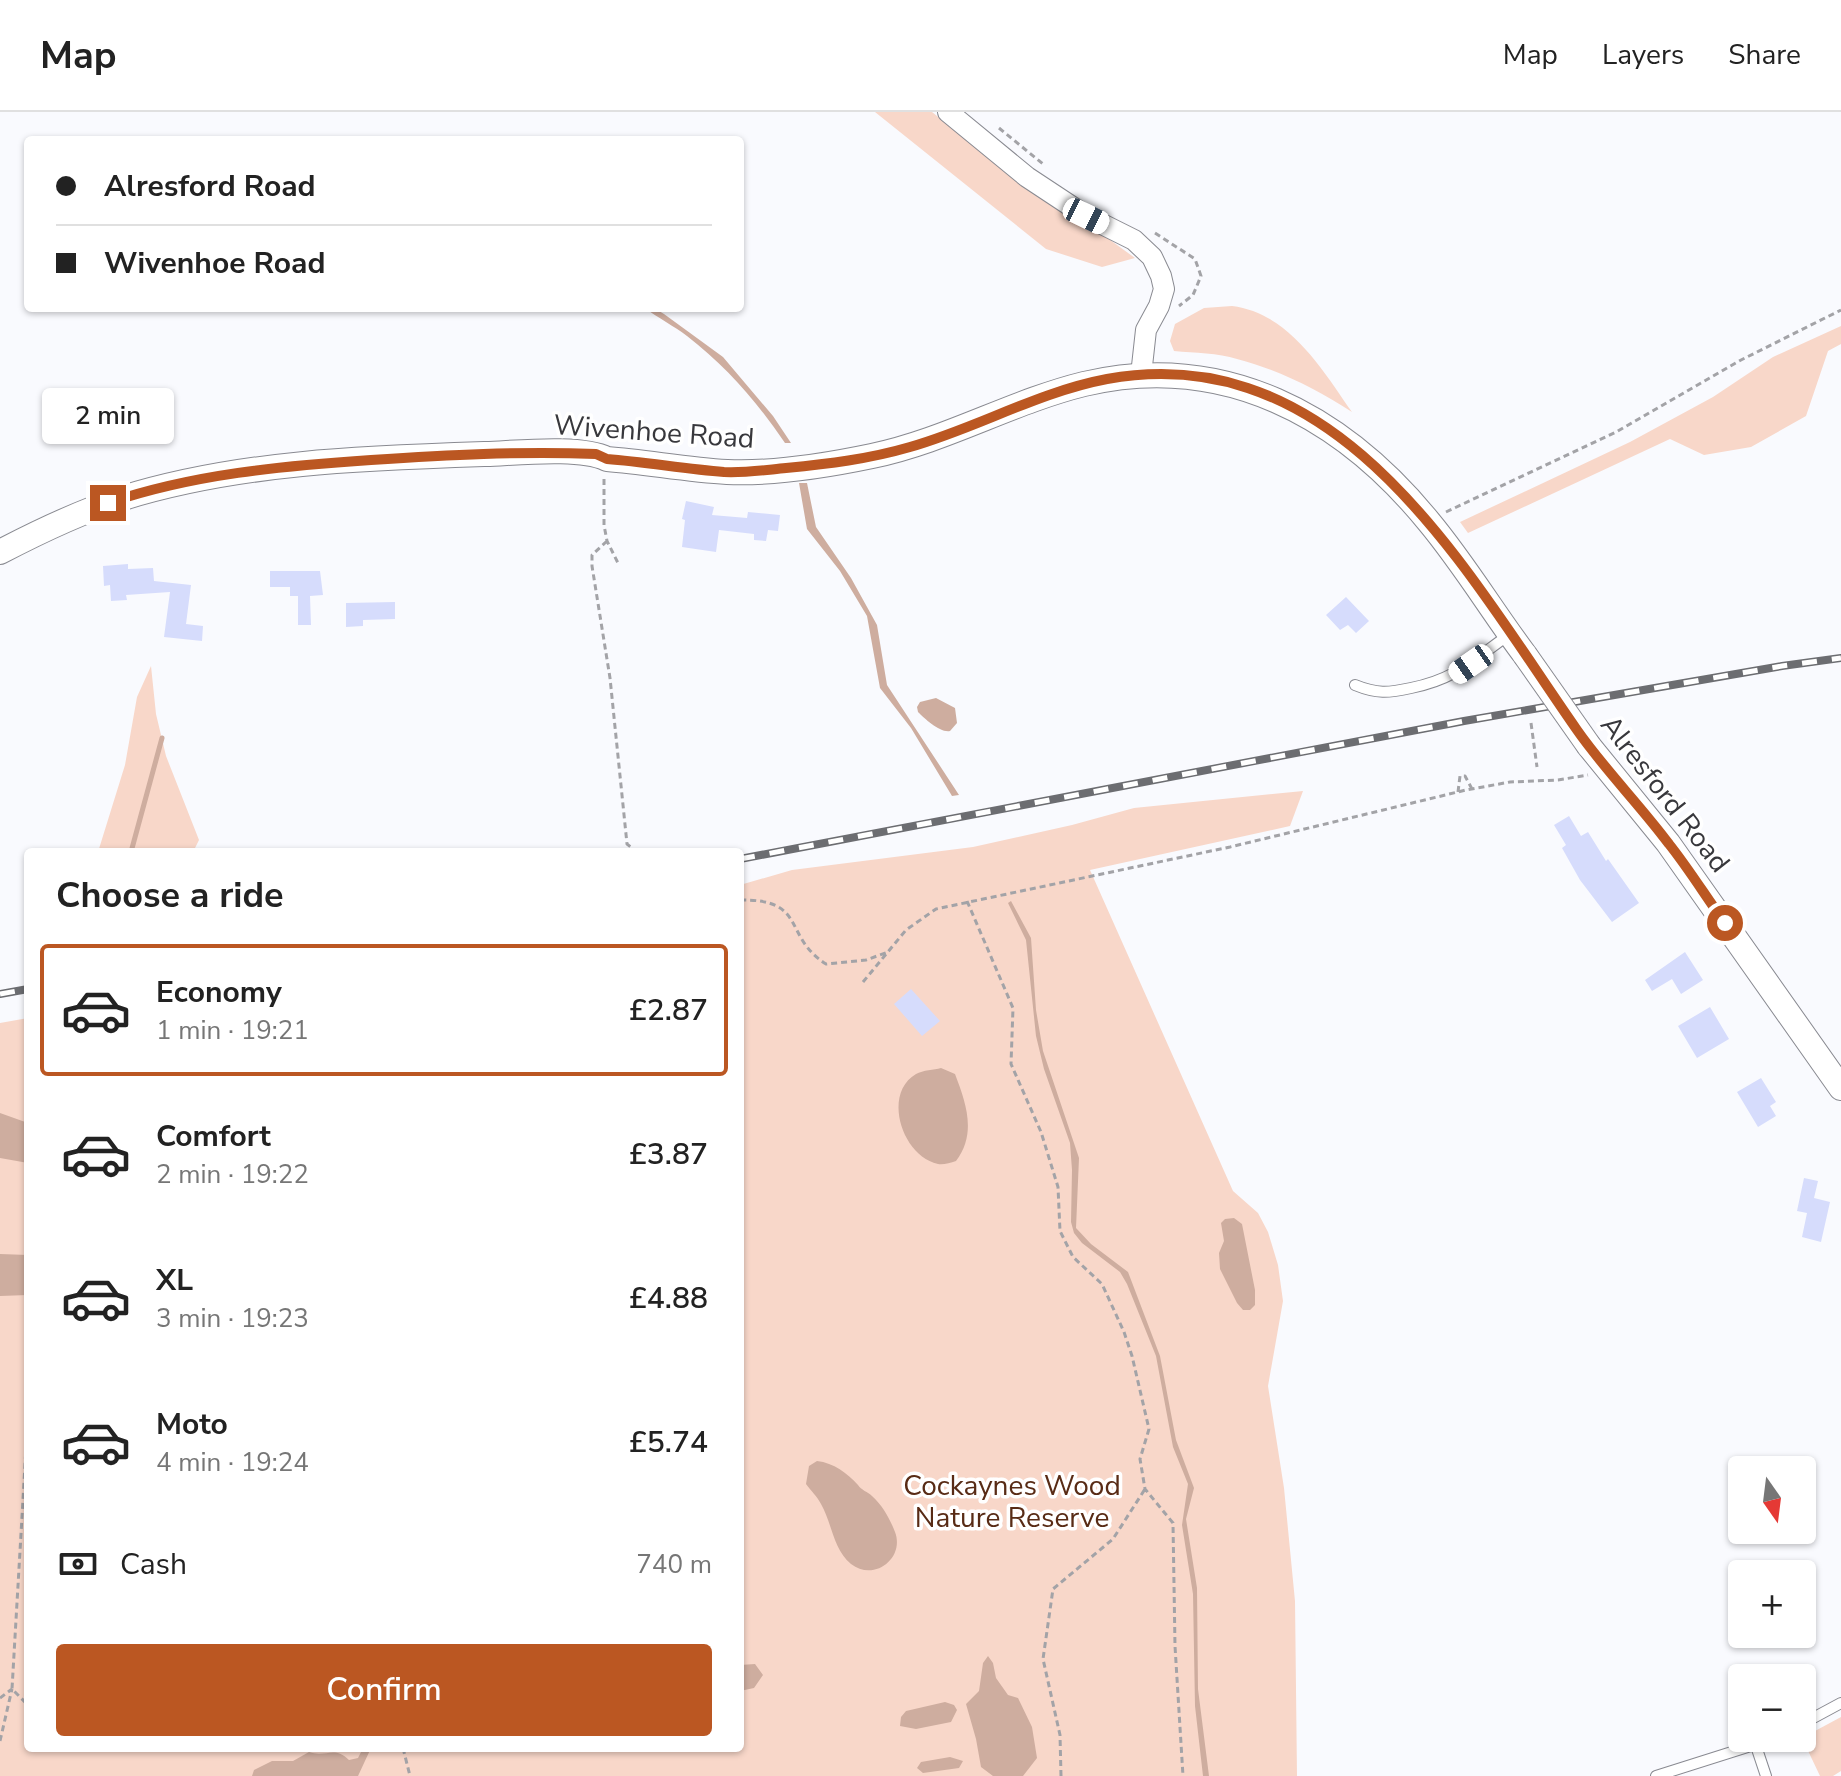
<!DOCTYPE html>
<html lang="en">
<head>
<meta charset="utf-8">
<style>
  :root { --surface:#fff; --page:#f6f6f6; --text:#222; --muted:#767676; --line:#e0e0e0; --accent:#bb5722 }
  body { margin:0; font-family:"Nunito Sans",sans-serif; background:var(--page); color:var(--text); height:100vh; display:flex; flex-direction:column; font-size:30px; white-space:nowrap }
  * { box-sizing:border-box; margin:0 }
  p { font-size:26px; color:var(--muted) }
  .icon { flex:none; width:44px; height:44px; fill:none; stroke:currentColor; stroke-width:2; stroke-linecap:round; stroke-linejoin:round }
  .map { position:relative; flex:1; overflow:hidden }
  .side { position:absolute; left:24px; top:736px; width:720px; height:904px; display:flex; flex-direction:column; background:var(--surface); border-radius:8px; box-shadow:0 2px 6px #0004 }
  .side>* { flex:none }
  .hud { position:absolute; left:24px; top:24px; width:720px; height:176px; border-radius:8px; box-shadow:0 2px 6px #0004; display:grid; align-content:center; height:176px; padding:0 32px; background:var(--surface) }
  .needle { width:52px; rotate:166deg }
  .controls { position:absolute; left:1728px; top:1344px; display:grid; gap:16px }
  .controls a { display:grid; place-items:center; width:88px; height:88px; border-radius:8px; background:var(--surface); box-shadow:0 2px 6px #0004; font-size:40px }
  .end { position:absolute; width:36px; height:36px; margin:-18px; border:10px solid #bb5722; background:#fff; box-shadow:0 0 0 4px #fff }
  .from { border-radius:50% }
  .bubble { position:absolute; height:56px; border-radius:8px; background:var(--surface); box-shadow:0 2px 6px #0004; font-size:26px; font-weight:600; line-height:56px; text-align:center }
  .car { position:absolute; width:24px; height:48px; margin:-24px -12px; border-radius:10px; box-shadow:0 0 6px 2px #0007; background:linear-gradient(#fff 24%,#345 0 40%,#fff 0 76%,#345 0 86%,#fff 0) }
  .hud b { display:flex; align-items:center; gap:28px; height:76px; font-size:30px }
  .hud b+b { border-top:2px solid var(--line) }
  .hud i { width:20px; height:20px; background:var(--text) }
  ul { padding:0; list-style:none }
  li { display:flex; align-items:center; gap:24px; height:132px; margin:0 16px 12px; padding:0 16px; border:4px solid transparent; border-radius:8px }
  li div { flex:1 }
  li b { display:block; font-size:30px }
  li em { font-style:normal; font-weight:600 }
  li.active { border-color:var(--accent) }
  li>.icon { width:72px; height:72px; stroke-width:1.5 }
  h2 { padding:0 32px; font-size:36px; line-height:96px }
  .pay { display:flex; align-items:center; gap:20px; height:88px; padding:0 32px; font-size:30px }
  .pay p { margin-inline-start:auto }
  .primary-button { display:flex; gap:16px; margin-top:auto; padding:16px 32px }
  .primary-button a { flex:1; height:92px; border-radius:8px; background:var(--accent); color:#fff; font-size:32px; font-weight:600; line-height:92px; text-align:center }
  header { display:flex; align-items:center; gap:48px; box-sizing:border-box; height:112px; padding:0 40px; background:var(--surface); border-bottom:2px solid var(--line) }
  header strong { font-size:38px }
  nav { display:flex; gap:44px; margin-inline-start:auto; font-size:28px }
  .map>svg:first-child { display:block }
  .green { fill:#f8d7c9 }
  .water { fill:#cead9f }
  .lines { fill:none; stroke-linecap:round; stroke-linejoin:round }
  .stream { stroke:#cead9f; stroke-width:5 }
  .building { fill:#d6dcfc }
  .service-casing { stroke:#898a91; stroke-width:12 }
  .minor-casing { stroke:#898a91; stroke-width:22 }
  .tertiary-casing { stroke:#898a91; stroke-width:26 }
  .path { stroke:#a3a3a7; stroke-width:3; stroke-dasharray:6 4; stroke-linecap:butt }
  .service { stroke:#fff; stroke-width:10 }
  .minor { stroke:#fff; stroke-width:20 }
  .tertiary { stroke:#fff; stroke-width:24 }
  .rail-casing { stroke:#6c6d71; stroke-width:8 }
  .rail { stroke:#fff; stroke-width:5; stroke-dasharray:15; stroke-linecap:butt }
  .tertiary-bridge-casing { stroke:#898a91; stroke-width:26; stroke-linecap:butt }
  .tertiary-bridge { stroke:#fff; stroke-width:24 }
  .route { stroke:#bb5722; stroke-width:10 }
  .labels { text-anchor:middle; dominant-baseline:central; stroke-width:7; stroke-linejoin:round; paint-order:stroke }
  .street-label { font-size:28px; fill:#38383c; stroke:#fff }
  .park-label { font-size:28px; fill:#582b15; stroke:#fff }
</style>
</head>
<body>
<header>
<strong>Map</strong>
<nav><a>Map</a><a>Layers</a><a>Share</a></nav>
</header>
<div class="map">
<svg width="1841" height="1664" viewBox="0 0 1841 1664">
  <rect width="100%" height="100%" fill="#f9fafe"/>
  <path class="green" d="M875 0H932L996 51 1076 108 1106 125 1135 146 1102 155 1046 137Z
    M1232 194C1289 201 1322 257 1352 300 1316 277 1279 258 1237 247 1218 241 1195 241 1174 239L1170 229 1175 212 1204 196Z
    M1841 214V232L1828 239 1806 304 1751 335 1704 343 1670 327 1468 421 1460 410 1630 330 1713 285 1773 245Z
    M151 554 156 602 166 644 199 728 193 740H98L125 653 137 585Z
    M1303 679 1290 714 1090 758 1233 1079 1258 1101 1268 1120 1278 1153 1283 1189 1268 1274 1284 1376 1295 1489 1297 1664H0V911L28 906V1636H740V773L792 758 973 735 1072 713 1134 696Z
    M1841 1605V1659L1833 1664H1820L1802 1626Z"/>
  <path class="water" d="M645 196H654L664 202 723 245 773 304 791 331H785C758 291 726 254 687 224 674 214 658 206 645 196Z
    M799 371H807L816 415 851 466 877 513 887 573 959 683 952 684 911 616 880 576 867 504 840 459 807 417Z
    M936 586 955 596 957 611 950 619C940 621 925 607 918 600L917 595 920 590Z
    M1011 789 1031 826 1036 898 1043 939 1079 1046 1076 1116 1091 1132 1128 1160 1160 1244 1176 1328 1194 1376 1186 1407 1197 1476 1198 1577 1209 1664H1203L1195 1594 1193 1482 1182 1413 1188 1372 1173 1335 1156 1244 1127 1172 1120 1160 1082 1131 1074 1121 1071 1110 1072 1058 1070 1031 1044 957 1036 924 1026 828 1008 791Z
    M941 956 955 962C966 991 977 1021 956 1049 950 1051 943 1053 938 1052 902 1044 882 982 916 962 923 958 934 958 941 956Z
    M0 1001 28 1011V1051L0 1046Z
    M1234 1106 1242 1112 1255 1178V1193L1250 1198H1243L1237 1191 1220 1157 1219 1141 1224 1129 1221 1111 1225 1107Z
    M0 1142 28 1143V1183L0 1184Z
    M817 1349C834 1351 847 1361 858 1373 861 1378 868 1380 872 1384 883 1394 890 1407 895 1420 905 1446 874 1470 851 1452 833 1437 832 1411 821 1392 817 1384 811 1379 806 1372L809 1354Z
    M988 1544 993 1551 996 1566 1008 1583 1018 1586 1032 1615 1037 1646 1023 1664H993L981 1655 976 1627 966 1592 979 1579 983 1551Z
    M755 1552 763 1563 754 1576 740 1579V1553Z
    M945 1590 954 1593 957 1598 951 1610 916 1617 900 1614 901 1605 906 1599Z
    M363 1636H371L358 1664H252L254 1658 272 1649H293L309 1640C326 1646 334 1633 349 1648L358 1646Z
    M950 1645 963 1649 959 1656 923 1661 917 1656 921 1650Z"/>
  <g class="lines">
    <path class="stream" d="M131 740 162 626"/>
  </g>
  <path class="building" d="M686 389 714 395 712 403 747 406 748 400 780 403 778 419 768 418 766 429 754 428V422L719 418 716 440 682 435 685 408 682 407Z
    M128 452V457L153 456 154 469 191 473 186 512 203 514 202 529 164 525 170 480 126 483 127 488 111 489 110 473 104 474 103 454Z
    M270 459H320L323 483 310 484 311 513H298V484H290V475H270Z
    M1346 485 1369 509 1356 521 1348 513 1340 518 1326 503Z
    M395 490V507L363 508V514L346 515V491Z
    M1569 704 1581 724 1588 720 1606 749 1608 747 1639 791 1612 810 1580 768 1562 736 1566 733 1554 713Z
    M1685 840 1703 868 1681 882 1672 867 1652 879 1645 868Z
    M911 877 940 909 922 924 894 892Z
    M1710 895 1729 927 1697 946 1678 914Z
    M1761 966 1776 990 1770 994 1776 1004 1758 1015 1737 980Z
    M1804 1066 1818 1069 1814 1086 1830 1090 1821 1130 1802 1125 1807 1101 1797 1099Z"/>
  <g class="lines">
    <defs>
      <path id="service" d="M1355 573C1377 582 1388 581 1411 576 1456 567 1473 548 1510 522
        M1802 1612 1841 1591
        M1756 1634 1766 1664
        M1656 1664 1776 1626"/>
      <path id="minor" d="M948 0 1027 65 1086 104 1134 128 1152 145 1161 164 1164 177 1159 194 1146 218 1141 263"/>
      <path id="tertiary" d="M0 440C40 419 80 400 123 386 239 350 365 346 486 342 517 341 580 334 607 347 647 350 687 358 727 360 771 362 829 353 872 344 945 329 1011 290 1084 272 1223 239 1342 303 1429 410 1464 452 1492 499 1525 543
        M1589 634 1668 731 1841 976"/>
    </defs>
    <use href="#service" class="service-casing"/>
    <use href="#minor" class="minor-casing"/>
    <use href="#tertiary" class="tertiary-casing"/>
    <path class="path" d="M999 16 1043 52
      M1155 121 1195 147 1201 164 1193 183 1179 194
      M604 367V413L607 429 618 451
      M1446 400 1616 320 1741 248 1841 198
      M607 429 592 443V454L610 566 627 732 637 740
      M1531 611 1537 655
      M1458 680 1460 664H1465L1472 677
      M740 788C808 787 782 824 826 852L866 848 888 840
      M967 789 1013 896 1011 952 1041 1020 1058 1075 1060 1119 1073 1145 1102 1172 1124 1220 1132 1244 1149 1317 1140 1347 1145 1377 1173 1411 1175 1534 1183 1664
      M863 870 906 818 936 797 1230 735 1466 678 1510 670 1558 668 1588 663
      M28 1301 12 1577 28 1593
      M0 1586 12 1577
      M0 1629 12 1577
      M403 1636 410 1664
      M1061 1664 1060 1623 1043 1547 1053 1477 1113 1427 1145 1377"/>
    <use href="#service" class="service"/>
    <use href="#minor" class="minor"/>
    <use href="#tertiary" class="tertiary"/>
    <defs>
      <path id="rail" d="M740 747 1464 609 1782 554 1841 546
        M0 882 28 877"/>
    </defs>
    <use href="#rail" class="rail-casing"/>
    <use href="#rail" class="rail"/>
    <defs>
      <path id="tertiary-bridge" d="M1525 543 1589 634"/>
    </defs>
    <use href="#tertiary-bridge" class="tertiary-bridge-casing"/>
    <use href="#tertiary-bridge" class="tertiary-bridge"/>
  </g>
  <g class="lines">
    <path class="route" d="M108 391C193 362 282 354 371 348 446 343 521 339 596 342L607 347C646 350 685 357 724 360 746 361 765 358 786 356 828 352 869 347 910 335 977 316 1038 280 1107 267 1341 225 1465 458 1577 618 1605 658 1640 693 1669 732 1689 757 1706 785 1725 811"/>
  </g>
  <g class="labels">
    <g class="street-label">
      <text transform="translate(654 320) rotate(4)">Wivenhoe Road</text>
      <text transform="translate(1665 682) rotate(52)">Alresford Road</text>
    </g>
    <g class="park-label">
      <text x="1012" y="1374">Cockaynes Wood<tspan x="1012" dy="32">Nature Reserve</tspan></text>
    </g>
  </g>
</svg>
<div class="controls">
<a><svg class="needle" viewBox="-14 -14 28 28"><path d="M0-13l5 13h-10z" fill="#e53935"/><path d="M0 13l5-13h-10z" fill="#767676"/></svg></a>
<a>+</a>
<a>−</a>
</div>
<i class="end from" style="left:1725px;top:811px"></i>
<i class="end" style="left:108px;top:391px"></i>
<div class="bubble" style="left:42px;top:276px;width:132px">2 min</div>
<i class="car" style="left:1086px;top:104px;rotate:116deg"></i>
<i class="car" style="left:1471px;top:552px;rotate:235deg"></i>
<div class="hud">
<b><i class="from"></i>Alresford Road</b>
<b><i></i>Wivenhoe Road</b>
</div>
<section class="side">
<h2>Choose a ride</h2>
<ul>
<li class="active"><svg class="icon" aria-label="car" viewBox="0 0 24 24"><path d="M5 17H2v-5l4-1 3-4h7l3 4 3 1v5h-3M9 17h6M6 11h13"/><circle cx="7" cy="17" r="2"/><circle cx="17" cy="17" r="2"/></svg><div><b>Economy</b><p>1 min · 19:21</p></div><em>£2.87</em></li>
<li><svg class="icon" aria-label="car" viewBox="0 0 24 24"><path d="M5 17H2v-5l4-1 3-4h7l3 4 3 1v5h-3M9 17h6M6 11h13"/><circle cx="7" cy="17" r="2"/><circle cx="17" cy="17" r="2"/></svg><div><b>Comfort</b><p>2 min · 19:22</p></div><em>£3.87</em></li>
<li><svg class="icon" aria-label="car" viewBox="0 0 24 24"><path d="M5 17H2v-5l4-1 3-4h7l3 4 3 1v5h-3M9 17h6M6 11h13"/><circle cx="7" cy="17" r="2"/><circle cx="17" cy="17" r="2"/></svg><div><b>XL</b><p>3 min · 19:23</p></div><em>£4.88</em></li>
<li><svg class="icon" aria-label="car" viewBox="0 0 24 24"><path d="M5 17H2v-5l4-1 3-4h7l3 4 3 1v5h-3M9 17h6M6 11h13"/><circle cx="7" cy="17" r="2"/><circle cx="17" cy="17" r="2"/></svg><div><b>Moto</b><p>4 min · 19:24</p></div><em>£5.74</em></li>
</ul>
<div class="pay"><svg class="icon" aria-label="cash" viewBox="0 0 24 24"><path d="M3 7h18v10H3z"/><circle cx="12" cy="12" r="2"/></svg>Cash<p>740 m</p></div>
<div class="primary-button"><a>Confirm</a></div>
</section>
</div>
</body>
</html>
